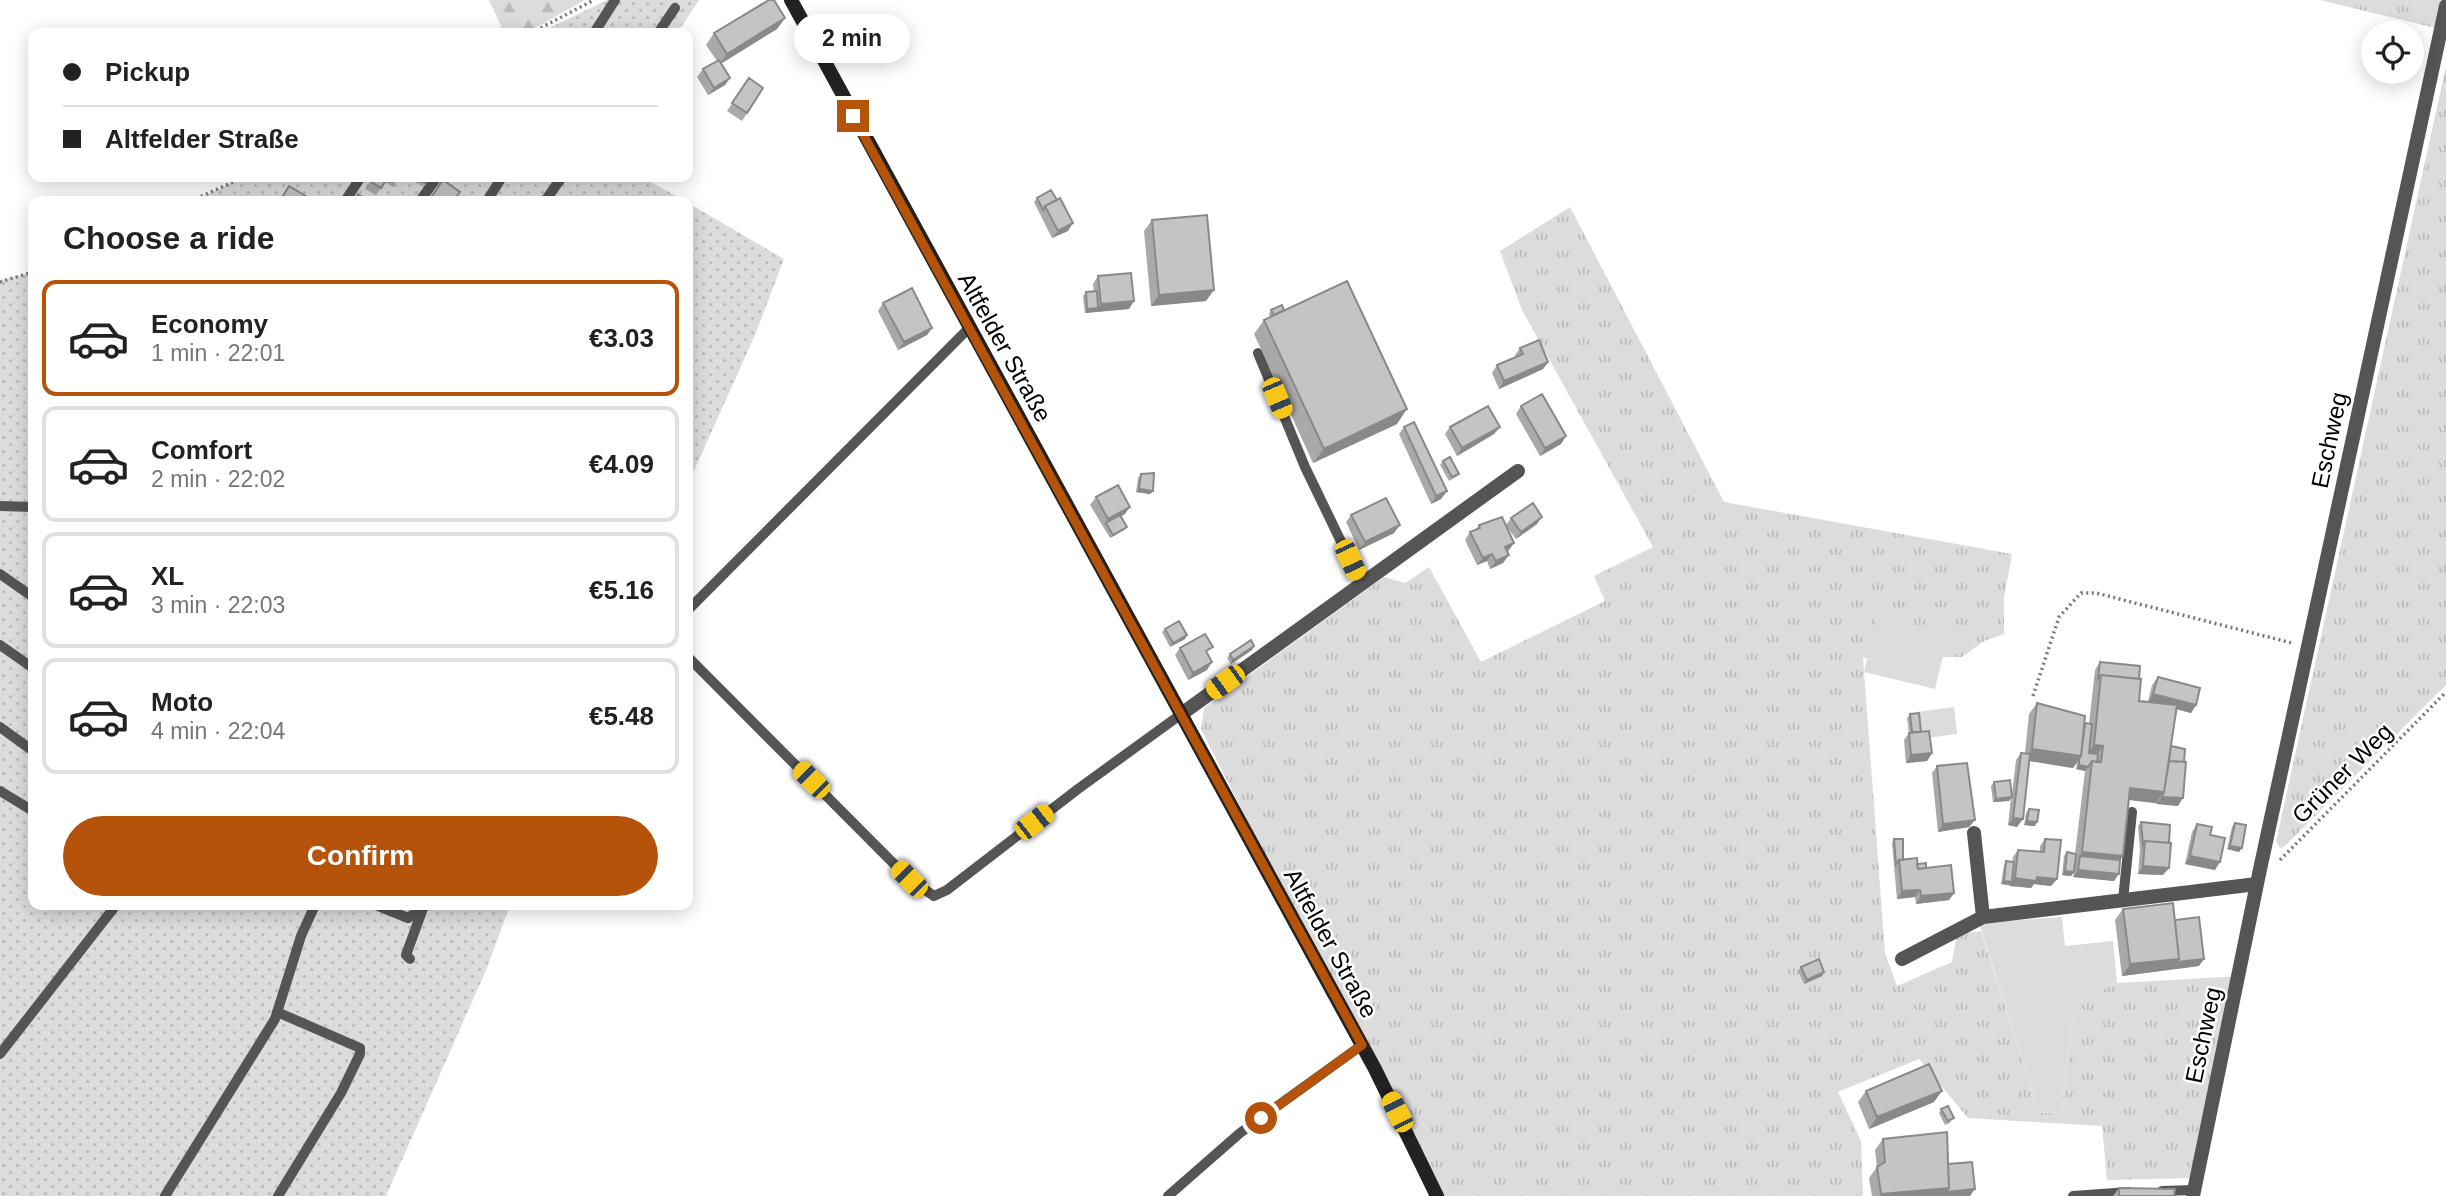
<!DOCTYPE html>
<html lang="en">
<head>
<meta charset="utf-8">
<style>
  :root { --surface:#fff; --page:#f6f6f6; --text:#222; --muted:#767676; --line:#e0e0e0; --accent:#b45309 }
  body { margin:0; font-family:Arial,sans-serif; background:var(--page); color:var(--text); height:100vh; display:flex; flex-direction:column; font-size:26px; white-space:nowrap }
  * { box-sizing:border-box; margin:0 }
  p { font-size:23px; color:var(--muted) }
  .icon { flex:none; width:38px; height:38px; fill:none; stroke:currentColor; stroke-width:2; stroke-linecap:round; stroke-linejoin:round }
  .map { position:relative; flex:1; overflow:hidden }
  .sheet { position:absolute; left:28px; top:196px; width:665px; height:714px; display:flex; flex-direction:column; background:var(--surface); border-radius:14px; box-shadow:0 4px 18px #0003 }
  .sheet>* { flex:none }
  .banner { position:absolute; left:28px; top:28px; width:665px; height:154px; border-radius:14px; box-shadow:0 4px 18px #0003; display:grid; align-content:center; height:154px; padding:0 35px; background:var(--surface) }
  .fabs { position:absolute; left:2361px; top:21px; display:grid; gap:14px }
  .fabs a { display:grid; place-items:center; width:63px; height:63px; border-radius:50%; background:var(--surface); box-shadow:0 4px 18px #0003; font-size:35px }
  .end { position:absolute; width:32px; height:32px; margin:-16px; border:9px solid #b45309; background:#fff; box-shadow:0 0 0 4px #fff }
  .from { border-radius:50% }
  .bubble { position:absolute; height:49px; border-radius:24px; background:var(--surface); box-shadow:0 4px 18px #0003; font-size:23px; font-weight:700; line-height:49px; text-align:center }
  .car { position:absolute; width:21px; height:42px; margin:-21px -10px; border-radius:9px; box-shadow:0 0 5px 2px #0007; background:linear-gradient(#f5c518 24%,#345 0 40%,#f5c518 0 76%,#345 0 86%,#f5c518 0) }
  .banner b { display:flex; align-items:center; gap:24px; height:66px; font-size:26px }
  .banner b+b { border-top:2px solid var(--line) }
  .banner i { width:18px; height:18px; background:var(--text) }
  ul { padding:0; list-style:none }
  li { display:flex; align-items:center; gap:21px; height:116px; margin:0 14px 10px; padding:0 21px; border:4px solid var(--line); border-radius:14px }
  li div { flex:1 }
  li b { display:block; font-size:26px }
  li em { font-style:normal; font-weight:700 }
  li.active { border-color:var(--accent) }
  li>.icon { width:63px; height:63px; stroke-width:1.5 }
  h2 { padding:0 35px; font-size:32px; line-height:84px }
  .cta { display:flex; gap:14px; margin-top:auto; padding:14px 35px }
  .cta a { flex:1; height:80px; border-radius:42px; background:var(--accent); color:#fff; font-size:28px; font-weight:700; line-height:80px; text-align:center }
  .map>svg:first-child { display:block }
  .grass { fill:url(#grass-tufts) }
  .forest { fill:url(#forest-firs) }
  .park { fill:url(#park-dots) }
  .pitch { fill:#dcdcdc }
  .lines { fill:none; stroke-linecap:round; stroke-linejoin:round }
  .path { stroke:#777; stroke-width:3.5; stroke-dasharray:2 3.5; stroke-linecap:butt }
  .lane { stroke:#555; stroke-width:10 }
  .street { stroke:#555; stroke-width:14 }
  .secondary { stroke:#222; stroke-width:14 }
  .wall { fill:#a9a9a9 }
  .shaded-wall { fill:#898989 }
  .building { fill:#c4c4c4; stroke:#898989; stroke-width:2 }
  .route { stroke:#b45309; stroke-width:9 }
  .labels { text-anchor:middle; dominant-baseline:central; stroke-width:5; stroke-linejoin:round; paint-order:stroke }
  .street-label { font-size:24px; fill:#000; stroke:#fff }
</style>
</head>
<body>
<div class="map">
<svg width="2446" height="1196" viewBox="0 0 2446 1196">
  <defs>
    <pattern id="grass-tufts" width="24" height="20" patternUnits="userSpaceOnUse" patternTransform="scale(1.75)"><rect width="24" height="20" fill="#dcdcdc"/><path d="M3 7l-1-3M5 7V3M7 7l1-3M15 17l-1-3M17 17v-4M19 17l1-3" fill="none" stroke="#bbb"/></pattern>
    <pattern id="forest-firs" width="22" height="20" patternUnits="userSpaceOnUse" patternTransform="scale(1.75)"><rect width="22" height="20" fill="#dcdcdc"/><path d="M5 1l3.5 6h-7zM16 11l3.5 6h-7z" fill="#bbb"/></pattern>
    <pattern id="park-dots" width="8" height="8" patternUnits="userSpaceOnUse" patternTransform="scale(1.75)"><rect width="8" height="8" fill="#dcdcdc"/><path d="M2 2h.1M6 6h.1" fill="none" stroke="#bbb" stroke-width="1.8" stroke-linecap="round"/></pattern>
  </defs>
  <rect width="100%" height="100%" fill="#fff"/>
  <path class="grass" d="M2320 0H2446V30L2431 27Z
    M2446 66V685L2285 846 2280 848 2276 842Z
    M1570 207 1724 502 2012 554 2004 598V634L1984 641 1962 657 1863 658 1885 953 1897 986 1952 962 1957 934 1981 931 2039 1113 2061 1112 2075 1002 2117 983 2240 976 2193 1178 2107 1180 2102 1126 1968 1118 1919 1059 1838 1092 1861 1141 1863 1196H1437L1201 729 1204 708 1384 577 1405 583 1429 567 1481 662 1605 601 1594 576 1653 547 1522 310 1500 251Z"/>
  <path class="forest" d="M489 0H585L526 33H504Z"/>
  <path class="park" d="M607 0H699L677 33H539Z
    M244 177H642L685 201H193Z
    M688 203 784 259 755 335 688 484Z
    M33 272V905H510L487 968 386 1196H0V280Z"/>
  <path class="pitch" d="M1877 618 1948 635 1935 689 1864 672Z
    M1954 707 1957 734 1919 739 1916 712Z
    M2062 917 2065 946 2113 941 2117 983 2075 1002 2061 1112 2039 1113 1979 923Z"/>
  <g class="lines">
    <path class="path" d="M531 33 594 0
      M191 201 244 177
      M0 282 33 272
      M2033 696 2059 617 2081 593H2096L2292 643
      M2280 860 2446 692"/>
    <path class="lane" d="M594 33 615 0
      M658 33 675 8
      M345 201 361 177
      M420 201 437 177
      M487 201 502 177
      M545 201 562 177
      M1258 353 1305 467 1361 583
      M0 506 33 507
      M0 574 33 597
      M688 610 969 328
      M0 645 33 668
      M688 657 909 879 934 896 947 890 1078 789 1180 715
      M0 727 33 751
      M0 791 33 811
      M2123 900 2132 812
      M376 905 408 918 427 905
      M410 959 406 955 422 911
      M277 1012 360 1048V1054L341 1093 278 1196
      M0 1054 116 905
      M2162 1191 2194 1190
      M165 1196 275 1019 301 936 315 905
      M1168 1196 1240 1133 1362 1045
      M2073 1196 2129 1192"/>
    <path class="street" d="M1180 715 1518 471
      M1974 833 1983 917
      M1902 959 1983 917 2257 884
      M2193 1196 2259 874 2446 6"/>
    <path class="secondary" d="M791 0 1375 1069 1437 1196"/>
  </g>
  <path class="wall" d="M785 18 777 29 721 63 730 78 725 85 708 95 697 77 703 69 717 61 706 45 714 33Z
    M749 78 763 88 742 121 727 111Z
    M373 177H399L393 187 385 182 376 195 365 189Z
    M406 177H428L422 186Z
    M1037 198 1068 231 1052 238 1034 202Z
    M1152 220 1206 301 1151 306 1144 231Z
    M1098 276 1129 309 1085 313 1083 296 1086 292H1094L1093 284Z
    M883 303 932 328 927 335 898 350 878 311Z
    M1271 310H1284L1397 424 1313 463 1254 334 1264 320 1270 317 1269 314Z
    M1520 348 1548 362 1543 369 1499 389 1492 373 1497 365 1516 357 1515 355Z
    M1521 406 1566 436 1561 444 1540 456 1516 414Z
    M1404 427 1447 491 1441 499 1431 504 1399 434Z
    M1450 427H1500L1494 434 1457 456 1445 434Z
    M1443 461 1459 474 1456 477 1449 481 1440 465Z
    M1141 474 1153 491 1150 494 1136 492 1138 478Z
    M1096 497 1125 514 1121 516 1127 527 1124 530 1110 538 1090 505Z
    M1351 515 1394 533 1359 550 1346 522Z
    M1511 518 1537 524 1516 539 1507 527 1509 550 1507 551 1503 563 1490 569 1487 561 1477 565 1465 540 1470 532 1475 530 1479 525H1506Z
    M1165 629 1187 635 1185 639 1170 647 1162 632Z
    M1254 646 1252 650 1231 664 1227 658 1230 654Z
    M1180 648 1207 670 1188 680 1175 655Z
    M2100 662 2139 679V701L2148 702 2152 685 2158 677 2196 705 2191 713 2177 709 2171 746 2178 806 2129 800 2123 856 2120 860 2114 881 2073 877 2074 873 2071 876 2062 875 2064 856 2067 852 2075 854 2085 771 2076 769 2077 763 2073 768 2029 761 2017 827 2008 825 2011 798 2009 801 1993 802 1991 786 1994 782 2012 794 2016 760 2021 753H2025L2029 714 2037 703 2085 723 2089 724 2095 670Z
    M1910 714 1921 732 1932 753 1927 761 1906 763 1904 740 1909 733 1907 718Z
    M1937 766 1975 820 1969 827 1938 832 1932 773Z
    M2029 809 2035 826 2024 825 2026 813Z
    M2141 822 2163 875 2138 874 2140 849 2138 826Z
    M2235 823 2242 848 2239 852 2227 849 2232 827Z
    M2197 824 2210 835 2215 870 2185 864 2192 832Z
    M1894 839 1903 860 1926 868 1954 893 1949 900 1916 904 1915 897 1897 899 1892 843Z
    M2045 839 2057 879 2051 886 2034 884 2031 888 2001 884 2004 865 2006 861 2012 862 2013 857 2018 850 2040 852V846Z
    M2123 909 2175 920 2199 966 2122 976 2115 920Z
    M1801 967 1824 972 1822 976 1804 984 1798 971Z
    M1866 1091 1934 1102 1869 1129 1858 1102Z
    M1941 1109 1951 1122 1945 1125 1939 1113Z
    M1883 1139 1948 1164 1970 1196H1872L1869 1178 1877 1167 1875 1150Z
    M2119 1188 2174 1196H2113Z"/>
  <path class="shaded-wall" d="M785 18 777 29 719 65 727 54Z
    M730 78 725 85 708 95 714 88Z
    M1073 223 1068 231 1052 238 1058 231Z
    M1214 290 1206 301 1151 306 1159 295Z
    M1134 301 1129 309 1085 313 1087 309 1098 308 1101 304Z
    M932 328 927 335 898 350 904 342Z
    M1548 362 1543 369 1499 389 1504 381Z
    M1407 409 1397 424 1313 463 1324 449Z
    M1500 427 1494 434 1457 456 1462 448Z
    M1566 436 1561 444 1540 456 1545 448Z
    M1139 489 1153 491 1150 494 1136 492Z
    M1447 491 1441 499 1431 504 1436 496Z
    M1130 507 1125 514 1107 524 1106 523 1103 527 1108 519Z
    M1542 517 1537 524 1516 539 1521 532Z
    M1400 525 1394 533 1359 550 1365 542Z
    M1127 527 1124 530 1110 538 1113 535Z
    M1514 543 1509 550 1500 555 1505 547Z
    M1492 554 1487 561 1477 565 1483 558Z
    M1509 555 1503 563 1490 569 1496 561Z
    M1187 635 1185 639 1170 647 1173 643Z
    M1254 646 1252 650 1231 664 1233 660Z
    M1212 662 1207 670 1188 680 1193 673Z
    M2153 694 2196 705 2191 713 2148 702Z
    M2094 745 2103 746 2095 757 2086 756Z
    M2032 749 2081 756 2073 768 2024 760Z
    M1932 753 1927 761 1906 763 1911 755Z
    M2079 765 2088 767 2085 771 2076 769Z
    M2130 788 2164 792 2156 803 2122 799Z
    M2012 797 2009 801 1993 802 1996 799Z
    M2162 797 2183 798 2178 806 2156 804Z
    M2013 818 2023 819 2017 827 2008 825Z
    M1975 820 1969 827 1938 832 1943 824Z
    M2027 821 2037 822 2035 826 2024 825Z
    M2230 846 2242 848 2239 852 2227 849Z
    M2082 852 2123 856 2115 867 2080 856Z
    M2190 856 2220 862 2215 870 2185 864Z
    M2143 866 2169 868 2163 875 2138 874Z
    M2078 870 2119 874 2114 881 2073 877Z
    M2065 871 2074 872 2071 876 2062 875Z
    M2037 877 2057 879 2051 886 2034 884 2031 888 2009 886 2015 878Z
    M2004 881 2012 882 2009 885 2001 884Z
    M1920 890 1915 897 1897 899 1902 891Z
    M1954 893 1949 900 1916 904 1921 896Z
    M2179 959H2204L2199 966 2122 976 2130 964Z
    M1824 972 1822 976 1804 984 1807 980Z
    M1942 1091 1934 1102 1869 1129 1877 1117Z
    M1949 1188 1975 1189 1970 1196H1879L1881 1194Z"/>
  <path class="building" d="M769 0H774L785 18 727 54 714 33Z
    M719 60 730 78 714 88 703 69Z
    M749 78 763 88 747 113 732 103Z
    M373 177H388L381 188 370 181Z
    M415 177H428L425 183Z
    M443 180 460 192 453 201H433L430 199Z
    M289 186 309 198 307 201H280Z
    M1051 190 1057 200 1045 206 1043 210 1037 198Z
    M358 194 369 201H353Z
    M1060 198 1073 223 1058 231 1045 206Z
    M1207 215 1214 290 1159 295 1152 220Z
    M1131 273 1134 301 1101 304 1098 276Z
    M1347 281 1407 409 1324 449 1264 320Z
    M912 288 932 328 904 342 883 303Z
    M1097 291 1098 308 1087 309 1086 292Z
    M1282 305 1284 310 1274 315 1271 310Z
    M1539 340 1548 362 1504 381 1497 365 1523 354 1520 348Z
    M1542 394 1566 436 1545 448 1521 406Z
    M1488 406 1500 427 1462 448 1450 427Z
    M1414 422 1447 491 1436 496 1404 427Z
    M1450 457 1459 474 1452 477 1443 461Z
    M1154 473 1153 491 1139 489 1141 474Z
    M1118 485 1130 507 1108 519 1096 497Z
    M1386 498 1400 525 1365 542 1351 515Z
    M1533 503 1542 517 1521 532 1511 518Z
    M1120 515 1127 527 1113 535 1106 523Z
    M1502 517 1514 543 1505 547 1509 555 1496 561 1492 554 1483 558 1470 532 1480 528 1479 525Z
    M1179 621 1187 635 1173 643 1165 629Z
    M1205 634 1213 647 1206 651 1212 662 1193 673 1180 648Z
    M1251 640 1254 646 1233 660 1230 654Z
    M2100 662 2140 666 2139 679 2101 675 2098 679Z
    M2101 675 2141 679 2139 701 2177 705 2164 792 2130 788 2123 856 2082 852 2092 761 2101 762 2103 746 2094 745Z
    M2158 677 2200 688 2196 705 2153 694Z
    M2037 703 2085 716 2081 756 2032 749Z
    M1919 713 1921 732H1912L1910 714Z
    M2085 723 2092 724 2089 753 2098 754 2097 762 2092 761 2088 767 2079 765V759L2081 756Z
    M1929 731 1932 753 1911 755 1909 733Z
    M2171 746 2185 749 2184 762 2169 761Z
    M2021 753 2030 754 2023 819 2013 818Z
    M2169 761 2186 762 2183 798 2162 797 2164 792Z
    M1967 763 1975 820 1943 824 1937 766Z
    M2010 780 2012 797 1996 799 1994 782Z
    M2029 809 2039 810 2037 822 2027 821Z
    M2141 822 2170 825 2169 843 2145 841 2143 845Z
    M2235 823 2246 825 2242 848 2230 846Z
    M2197 824 2212 827 2210 835 2225 838 2220 862 2190 856Z
    M1894 839H1903V860H1899L1896 864Z
    M2045 839 2061 840 2057 879 2037 877 2036 881 2015 878 2018 850 2044 852Z
    M2145 841 2171 843 2169 868 2143 866Z
    M2067 852 2076 854 2074 872 2065 871Z
    M2080 856 2120 860 2119 874 2078 870Z
    M1917 858 1918 869 1951 865 1954 893 1921 896 1920 890 1902 891 1899 860Z
    M2006 861 2014 862 2012 882 2004 881Z
    M1926 863V868L1918 869 1917 864Z
    M2173 903 2179 959 2130 964 2123 909Z
    M2199 917 2204 959 2177 962 2179 959 2175 920Z
    M1819 959 1824 972 1807 980 1801 967Z
    M1929 1064 1942 1091 1877 1117 1866 1091Z
    M1948 1106 1954 1118 1948 1121 1941 1109Z
    M1947 1132 1949 1188 1881 1194 1877 1167 1885 1162 1883 1139Z
    M1972 1162 1975 1189 1946 1192 1949 1188 1948 1164Z
    M2119 1188 2175 1189 2174 1196H2119Z"/>
  <g class="lines">
    <path class="route" d="M853 116 1362 1045 1261 1118"/>
  </g>
  <g class="labels">
    <g class="street-label">
      <text transform="translate(1005 347) rotate(61)">Altfelder Straße</text>
      <text transform="translate(2329 440) rotate(-78)">Eschweg</text>
      <text transform="translate(2342 773) rotate(-45)">Grüner Weg</text>
      <text transform="translate(1331 943) rotate(61)">Altfelder Straße</text>
      <text transform="translate(2203 1035) rotate(-78)">Eschweg</text>
    </g>
  </g>
</svg>
<div class="fabs">
<a><svg class="icon" aria-label="locate" viewBox="0 0 24 24"><circle cx="12" cy="12" r="6"/><path d="M12 2v4M12 18v4M2 12h4M18 12h4"/></svg></a>
</div>
<i class="end from" style="left:1261px;top:1118px"></i>
<i class="end" style="left:853px;top:116px"></i>
<div class="bubble" style="left:794px;top:14px;width:116px">2 min</div>
<i class="car" style="left:1277px;top:398px;rotate:157deg"></i>
<i class="car" style="left:1350px;top:560px;rotate:155deg"></i>
<i class="car" style="left:1225px;top:682px;rotate:234deg"></i>
<i class="car" style="left:811px;top:780px;rotate:315deg"></i>
<i class="car" style="left:1034px;top:822px;rotate:52deg"></i>
<i class="car" style="left:909px;top:879px;rotate:315deg"></i>
<i class="car" style="left:1397px;top:1112px;rotate:333deg"></i>
<div class="banner">
<b><i class="from"></i>Pickup</b>
<b><i></i>Altfelder Straße</b>
</div>
<section class="sheet">
<h2>Choose a ride</h2>
<ul>
<li class="active"><svg class="icon" aria-label="car" viewBox="0 0 24 24"><path d="M5 17H2v-5l4-1 3-4h7l3 4 3 1v5h-3M9 17h6M6 11h13"/><circle cx="7" cy="17" r="2"/><circle cx="17" cy="17" r="2"/></svg><div><b>Economy</b><p>1 min · 22:01</p></div><em>€3.03</em></li>
<li><svg class="icon" aria-label="car" viewBox="0 0 24 24"><path d="M5 17H2v-5l4-1 3-4h7l3 4 3 1v5h-3M9 17h6M6 11h13"/><circle cx="7" cy="17" r="2"/><circle cx="17" cy="17" r="2"/></svg><div><b>Comfort</b><p>2 min · 22:02</p></div><em>€4.09</em></li>
<li><svg class="icon" aria-label="car" viewBox="0 0 24 24"><path d="M5 17H2v-5l4-1 3-4h7l3 4 3 1v5h-3M9 17h6M6 11h13"/><circle cx="7" cy="17" r="2"/><circle cx="17" cy="17" r="2"/></svg><div><b>XL</b><p>3 min · 22:03</p></div><em>€5.16</em></li>
<li><svg class="icon" aria-label="car" viewBox="0 0 24 24"><path d="M5 17H2v-5l4-1 3-4h7l3 4 3 1v5h-3M9 17h6M6 11h13"/><circle cx="7" cy="17" r="2"/><circle cx="17" cy="17" r="2"/></svg><div><b>Moto</b><p>4 min · 22:04</p></div><em>€5.48</em></li>
</ul>
<div class="cta"><a>Confirm</a></div>
</section>
</div>
</body>
</html>
